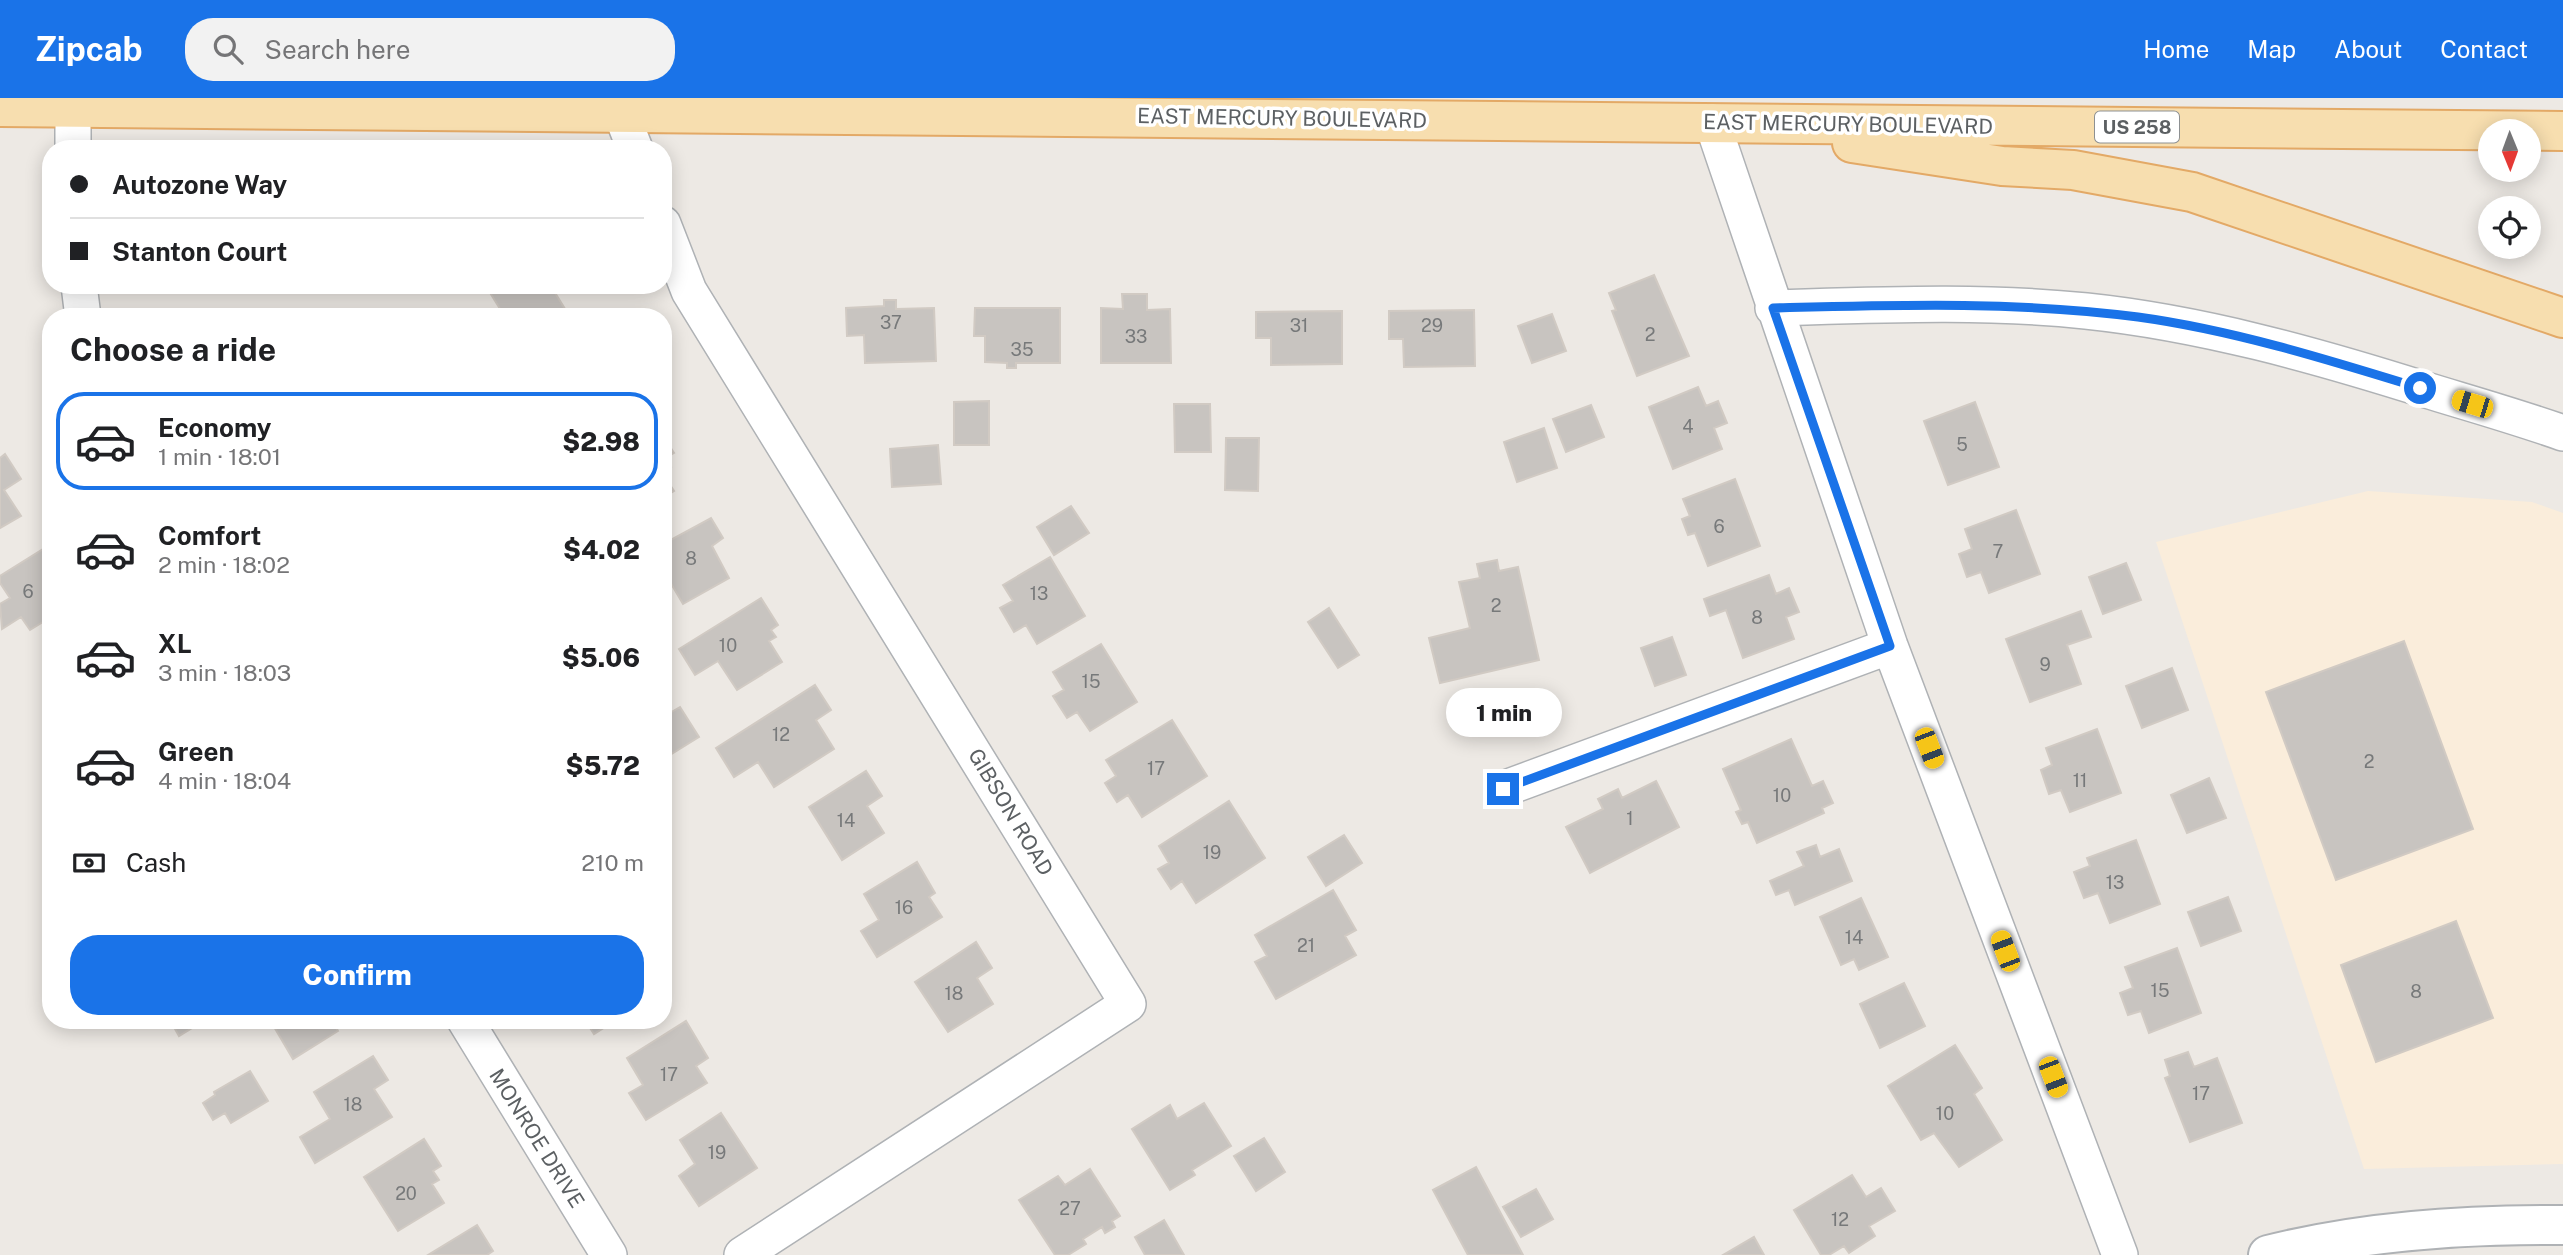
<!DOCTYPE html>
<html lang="en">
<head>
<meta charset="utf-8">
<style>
  :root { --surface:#fff; --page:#f2f2f2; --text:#202124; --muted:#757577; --line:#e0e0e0; --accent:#1a73e8 }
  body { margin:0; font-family:"Public Sans",sans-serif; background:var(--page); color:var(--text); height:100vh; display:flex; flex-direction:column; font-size:26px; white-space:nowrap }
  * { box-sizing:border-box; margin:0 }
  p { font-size:23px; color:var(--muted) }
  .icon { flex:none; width:38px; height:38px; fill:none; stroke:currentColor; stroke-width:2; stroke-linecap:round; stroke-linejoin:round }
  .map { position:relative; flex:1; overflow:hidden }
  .drawer { position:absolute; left:42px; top:210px; width:630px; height:721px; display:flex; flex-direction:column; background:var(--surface); border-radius:28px; box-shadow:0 4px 18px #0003 }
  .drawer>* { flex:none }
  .hud { position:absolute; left:42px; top:42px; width:630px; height:154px; border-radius:28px; box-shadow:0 4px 18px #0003; display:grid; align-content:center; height:154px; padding:0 28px; background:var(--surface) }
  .needle { width:46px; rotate:179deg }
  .tools { position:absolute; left:2478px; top:21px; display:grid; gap:14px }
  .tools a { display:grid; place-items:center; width:63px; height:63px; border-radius:50%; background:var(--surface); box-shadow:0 4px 18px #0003; font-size:35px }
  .end { position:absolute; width:32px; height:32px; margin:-16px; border:9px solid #1a73e8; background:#fff; box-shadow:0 0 0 4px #fff }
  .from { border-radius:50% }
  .bubble { position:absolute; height:49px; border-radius:24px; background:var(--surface); box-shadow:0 4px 18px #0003; font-size:23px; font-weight:800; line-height:49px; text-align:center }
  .car { position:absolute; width:21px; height:42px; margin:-21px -10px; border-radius:9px; box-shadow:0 0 5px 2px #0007; background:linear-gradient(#f5c518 24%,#345 0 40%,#f5c518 0 76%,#345 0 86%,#f5c518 0) }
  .hud b { display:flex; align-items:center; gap:24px; height:66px; font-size:26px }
  .hud b+b { border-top:2px solid var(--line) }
  .hud i { width:18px; height:18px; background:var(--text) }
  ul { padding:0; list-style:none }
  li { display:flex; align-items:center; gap:21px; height:98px; margin:0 14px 10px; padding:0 14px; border:4px solid transparent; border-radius:28px }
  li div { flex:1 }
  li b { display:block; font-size:26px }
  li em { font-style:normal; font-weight:800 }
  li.active { border-color:var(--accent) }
  li>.icon { width:63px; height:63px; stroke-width:1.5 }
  h2 { padding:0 28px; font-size:32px; line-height:84px }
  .pay { display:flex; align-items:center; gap:18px; height:77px; padding:0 28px; font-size:26px }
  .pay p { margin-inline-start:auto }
  .cta { display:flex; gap:14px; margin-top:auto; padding:14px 28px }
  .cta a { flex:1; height:80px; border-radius:28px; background:var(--accent); color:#fff; font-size:28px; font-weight:800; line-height:80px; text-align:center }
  header { display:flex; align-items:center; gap:42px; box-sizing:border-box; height:98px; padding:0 35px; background:var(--accent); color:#fff }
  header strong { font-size:33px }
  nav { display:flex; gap:38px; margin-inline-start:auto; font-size:24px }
  .search { width:490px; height:63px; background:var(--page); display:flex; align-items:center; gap:18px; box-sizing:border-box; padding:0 24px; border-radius:28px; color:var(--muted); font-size:26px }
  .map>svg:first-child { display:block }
  .commercial { fill:#faeddb }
  .building { fill:#c8c4c0; stroke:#d1cac3; stroke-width:2 }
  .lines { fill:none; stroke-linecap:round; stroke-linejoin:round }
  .minor-casing { stroke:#afb2b5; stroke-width:38 }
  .tertiary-casing { stroke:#afb2b5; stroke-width:42 }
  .primary-casing { stroke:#e3a966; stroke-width:42 }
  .minor { stroke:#fff; stroke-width:35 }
  .tertiary { stroke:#fff; stroke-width:38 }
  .primary { stroke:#f7deaf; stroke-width:38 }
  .route { stroke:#1a73e8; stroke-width:9 }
  .labels { text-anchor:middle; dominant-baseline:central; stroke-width:7; stroke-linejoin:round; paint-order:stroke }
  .number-label { font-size:18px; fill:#77797a }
  .shield { fill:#fff; stroke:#8d9092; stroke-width:2 }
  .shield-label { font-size:19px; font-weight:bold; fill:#5c6063 }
  .street-label { font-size:21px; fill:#5c6063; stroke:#fff }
</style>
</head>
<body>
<header>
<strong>Zipcab</strong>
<div class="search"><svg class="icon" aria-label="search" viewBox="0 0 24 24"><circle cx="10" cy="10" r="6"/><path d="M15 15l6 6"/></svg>Search here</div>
<nav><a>Home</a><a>Map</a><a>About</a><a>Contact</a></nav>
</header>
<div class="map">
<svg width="2563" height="1157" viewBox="0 0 2563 1157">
  <rect width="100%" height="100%" fill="#ede9e4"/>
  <path class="commercial" d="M2368 393 2532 404 2563 415V1066L2364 1071 2156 444Z"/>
  <path class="building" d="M1654 177 1689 258 1637 278 1612 213 1616 212 1609 195Z
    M498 187H563L554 193 570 219H505L489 193Z
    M1122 196H1147V212L1170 211 1171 265H1101V210L1123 211Z
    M884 202H896V211L934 210 936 263 865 265 864 237 847 238 846 210 884 208Z
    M975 210H1060V265H1016V270H1007V265L985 264V238H974Z
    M1474 212 1475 268 1404 269 1403 241H1389V213Z
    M1342 213V266L1271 267V240H1256V214Z
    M1552 216 1566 253 1532 265 1518 228Z
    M1698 289 1706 308 1718 303 1727 325 1714 330 1722 351 1673 371 1649 309Z
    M989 303V347H954V304Z
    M1975 304 1999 369 1948 387 1924 323Z
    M1174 306H1210L1211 354H1175Z
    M1591 307 1604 339 1566 354 1553 321Z
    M1544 330 1557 370 1517 384 1504 344Z
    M663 338 674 355 665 360 671 369 663 374Z
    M1226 340H1259L1258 393 1225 392Z
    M938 347 941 386 892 389 890 351Z
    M5 356 21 381 4 392 21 418 0 430V360Z
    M663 376 674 393 663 400Z
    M1735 381 1760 448 1708 468 1695 435 1688 437 1682 421 1690 418 1683 401Z
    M1071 408 1089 435 1054 457 1037 429Z
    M2016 412 2040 476 1989 495 1981 474 1967 479 1959 456 1972 451 1965 431Z
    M711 420 723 440 712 448 729 480 683 506 663 472V446Z
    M51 446V519L30 532 21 519 2 531 0 506 10 500 0 485V478Z
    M1050 459 1085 518 1037 546 1026 527 1014 534 1000 510 1013 503 1003 487Z
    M1497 462 1499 473 1518 469 1539 562 1440 585 1429 540 1470 530 1459 484 1480 480 1477 466Z
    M2126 465 2141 502 2103 516 2089 479Z
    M1769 477 1776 496 1789 490 1799 514 1786 519 1794 541 1743 560 1726 512 1710 518 1704 501Z
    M761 500 778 527 771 532 776 539 769 543 782 564 737 592 718 563 695 577 679 551Z
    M1329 510 1359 557 1338 570 1308 524Z
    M2081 513 2091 539 2067 547 2081 586 2030 604 2006 541Z
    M1672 539 1686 577 1655 588 1641 550Z
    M2404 543 2473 731 2336 782 2266 594Z
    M1101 546 1137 604 1090 633 1077 614 1067 620 1053 598 1064 592 1053 574Z
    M2172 570 2188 612 2142 630 2126 588Z
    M815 587 831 612 816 622 834 651 774 689 758 664 734 679 716 650Z
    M680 609 699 639 665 660 663 619Z
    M1172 622 1207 678 1142 719 1128 697 1117 704 1105 685 1116 678 1106 662Z
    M2097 631 2121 695 2070 714 2061 692 2049 696 2041 672 2052 667 2046 650Z
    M1791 641 1812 688 1823 683 1833 705 1822 710 1824 715 1757 745 1748 724 1742 726 1736 714 1741 712 1723 671Z
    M866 673 882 698 867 708 884 735 842 762 809 709Z
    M2209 680 2226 720 2187 735 2171 697Z
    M1656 683 1679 729 1590 775 1566 729 1603 711 1598 701 1618 691 1622 700Z
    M1229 703 1265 760 1196 805 1182 783 1171 791 1158 771 1169 765 1159 748Z
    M1344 737 1362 765 1326 788 1308 759Z
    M2136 742 2160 806 2110 825 2098 795 2084 800 2074 774 2090 768 2087 760Z
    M1816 747 1820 759 1839 751 1852 783 1795 807 1789 792 1776 797 1770 783 1804 768 1797 754Z
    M917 764 935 795 929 799 942 819 877 859 861 833 879 822 864 796Z
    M1333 792 1356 832 1345 838 1356 857 1276 901 1255 864 1267 858 1255 837Z
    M2228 799 2241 833 2201 848 2188 814Z
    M1861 800 1888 859 1859 872 1854 861 1841 867 1820 819Z
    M2456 823 2493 920 2376 964 2341 867Z
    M976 844 992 870 977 880 993 906 948 934 915 884Z
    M2177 850 2201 915 2149 935 2141 913 2128 917 2120 895 2133 890 2125 869Z
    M1904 885 1925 928 1880 950 1860 906Z
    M170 922H205L179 938Z
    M270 922H332L338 933 293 961Z
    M585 922H616L594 936Z
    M686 923 708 960 696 968 707 985 646 1022 629 995 643 987 627 960Z
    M1955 947 1982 990 1974 996 2002 1042 1959 1069 1934 1035 1921 1042 1888 988Z
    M2188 954 2194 969 2217 960 2242 1025 2190 1044 2165 980 2170 978 2165 962Z
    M373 958 388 982 374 991 392 1019 315 1065 300 1039 330 1021 314 994Z
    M250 973 268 1003 231 1025 225 1015 213 1022 203 1005 215 997 214 994Z
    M1204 1005 1231 1048 1192 1072 1195 1077 1170 1092 1132 1031 1170 1007 1177 1021Z
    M721 1015 757 1070 699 1108 679 1078 695 1066 680 1042Z
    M1264 1040 1285 1074 1256 1093 1234 1058Z
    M424 1041 441 1068 433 1073 439 1082 432 1086 444 1105 398 1133 364 1079Z
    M1476 1069 1523 1157H1468L1433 1092Z
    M1090 1071 1120 1118 1112 1123 1115 1129 1105 1135 1102 1129 1083 1141 1086 1146 1068 1157H1055L1019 1102 1058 1078 1065 1087Z
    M1852 1077 1866 1099 1881 1090 1895 1113 1869 1128 1875 1138 1849 1155 1844 1148 1829 1157H1821L1794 1112Z
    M1536 1091 1553 1121 1521 1139 1503 1109Z
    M1164 1122 1184 1157H1145L1135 1139Z
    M477 1127 493 1153 487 1157H428Z
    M1754 1139 1764 1157H1723Z"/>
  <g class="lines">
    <defs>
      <path id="minor" d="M621 15 635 51
        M1712 24 1890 548 2120 1157
        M73 51V10
        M663 126 689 193 1128 906 742 1157
        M79 187 83 219
        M1773 210C1876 207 1982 202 2086 213 2201 225 2315 257 2426 292 2472 306 2518 319 2563 335
        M1503 691 1890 548
        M465 922 609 1157"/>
      <path id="tertiary" d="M2268 1157C2362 1133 2466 1126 2563 1127"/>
      <path id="primary" d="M0 9 2563 33
        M1852 45 2002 68 2073 72 2192 94 2563 220"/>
    </defs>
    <use href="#minor" class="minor-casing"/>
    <use href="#tertiary" class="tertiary-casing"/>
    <use href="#primary" class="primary-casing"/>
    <use href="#minor" class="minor"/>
    <use href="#tertiary" class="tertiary"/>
    <use href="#primary" class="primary"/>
  </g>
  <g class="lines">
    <path class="route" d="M1503 691 1890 548 1773 210C1894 207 2017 203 2138 219 2233 232 2329 262 2420 290"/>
  </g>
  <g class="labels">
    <g class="number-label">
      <text x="891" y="224">37</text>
      <text x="1299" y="227">31</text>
      <text x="1432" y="227">29</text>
      <text x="1650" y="236">2</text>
      <text x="1136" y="238">33</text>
      <text x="1022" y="251">35</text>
      <text x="1688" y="328">4</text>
      <text x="1962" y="346">5</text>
      <text x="1719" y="428">6</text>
      <text x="1998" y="453">7</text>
      <text x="691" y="460">8</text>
      <text x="28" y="493">6</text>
      <text x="1039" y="495">13</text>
      <text x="1496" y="507">2</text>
      <text x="1757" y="519">8</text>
      <text x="728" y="547">10</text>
      <text x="2045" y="566">9</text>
      <text x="1091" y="583">15</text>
      <text x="781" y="636">12</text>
      <text x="2369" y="663">2</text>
      <text x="1156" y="670">17</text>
      <text x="2080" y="682">11</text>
      <text x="1782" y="697">10</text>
      <text x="1630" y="720">1</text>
      <text x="846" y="722">14</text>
      <text x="1212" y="754">19</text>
      <text x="2115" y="784">13</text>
      <text x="904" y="809">16</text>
      <text x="1854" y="839">14</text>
      <text x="1306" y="847">21</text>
      <text x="2160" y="892">15</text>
      <text x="2416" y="893">8</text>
      <text x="954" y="895">18</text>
      <text x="669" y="976">17</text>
      <text x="2201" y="995">17</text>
      <text x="353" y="1006">18</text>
      <text x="1945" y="1015">10</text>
      <text x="717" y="1054">19</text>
      <text x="406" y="1095">20</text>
      <text x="1070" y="1110">27</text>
      <text x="1840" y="1121">12</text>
    </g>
    <rect class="shield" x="2095" y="13.5" width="84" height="31" rx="5"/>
    <g class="shield-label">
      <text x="2137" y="29">US 258</text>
    </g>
    <g class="street-label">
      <text transform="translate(1282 20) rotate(1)">EAST MERCURY BOULEVARD</text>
      <text transform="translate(1848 26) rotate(1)">EAST MERCURY BOULEVARD</text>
      <text transform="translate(1011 714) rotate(59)">GIBSON ROAD</text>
      <text transform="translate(537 1040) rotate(58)">MONROE DRIVE</text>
    </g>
  </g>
</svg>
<div class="tools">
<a><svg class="needle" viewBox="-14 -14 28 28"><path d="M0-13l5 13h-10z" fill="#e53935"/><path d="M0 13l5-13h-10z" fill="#757577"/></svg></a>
<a><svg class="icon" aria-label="locate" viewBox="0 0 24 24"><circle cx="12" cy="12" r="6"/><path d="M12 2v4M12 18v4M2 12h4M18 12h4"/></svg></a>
</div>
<i class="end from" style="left:2420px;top:290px"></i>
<i class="end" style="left:1503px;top:691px"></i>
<div class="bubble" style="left:1446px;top:590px;width:116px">1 min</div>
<i class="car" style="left:2472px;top:306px;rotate:287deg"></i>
<i class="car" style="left:1929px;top:650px;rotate:159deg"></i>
<i class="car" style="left:2005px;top:853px;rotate:339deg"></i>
<i class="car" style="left:2053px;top:979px;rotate:159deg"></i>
<div class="hud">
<b><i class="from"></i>Autozone Way</b>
<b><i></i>Stanton Court</b>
</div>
<section class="drawer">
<h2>Choose a ride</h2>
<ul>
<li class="active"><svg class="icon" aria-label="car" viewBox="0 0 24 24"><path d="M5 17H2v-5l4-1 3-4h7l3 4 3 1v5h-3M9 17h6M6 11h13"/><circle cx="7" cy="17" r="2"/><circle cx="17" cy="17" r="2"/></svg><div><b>Economy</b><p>1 min · 18:01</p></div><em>$2.98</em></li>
<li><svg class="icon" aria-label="car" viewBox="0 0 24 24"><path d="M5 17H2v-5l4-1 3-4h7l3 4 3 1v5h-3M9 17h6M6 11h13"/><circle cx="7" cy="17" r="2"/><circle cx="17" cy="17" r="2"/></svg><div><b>Comfort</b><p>2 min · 18:02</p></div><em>$4.02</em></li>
<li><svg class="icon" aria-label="car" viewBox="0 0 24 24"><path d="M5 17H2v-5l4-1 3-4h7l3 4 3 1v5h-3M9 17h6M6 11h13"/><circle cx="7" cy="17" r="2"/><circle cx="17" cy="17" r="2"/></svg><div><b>XL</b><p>3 min · 18:03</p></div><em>$5.06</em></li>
<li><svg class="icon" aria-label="car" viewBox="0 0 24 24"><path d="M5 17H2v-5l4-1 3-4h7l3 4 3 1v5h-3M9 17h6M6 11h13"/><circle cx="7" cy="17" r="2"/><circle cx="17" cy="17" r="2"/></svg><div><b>Green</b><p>4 min · 18:04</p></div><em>$5.72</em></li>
</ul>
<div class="pay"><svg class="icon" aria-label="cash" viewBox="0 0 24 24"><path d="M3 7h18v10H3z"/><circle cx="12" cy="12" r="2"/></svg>Cash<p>210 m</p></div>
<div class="cta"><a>Confirm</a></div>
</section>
</div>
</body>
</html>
